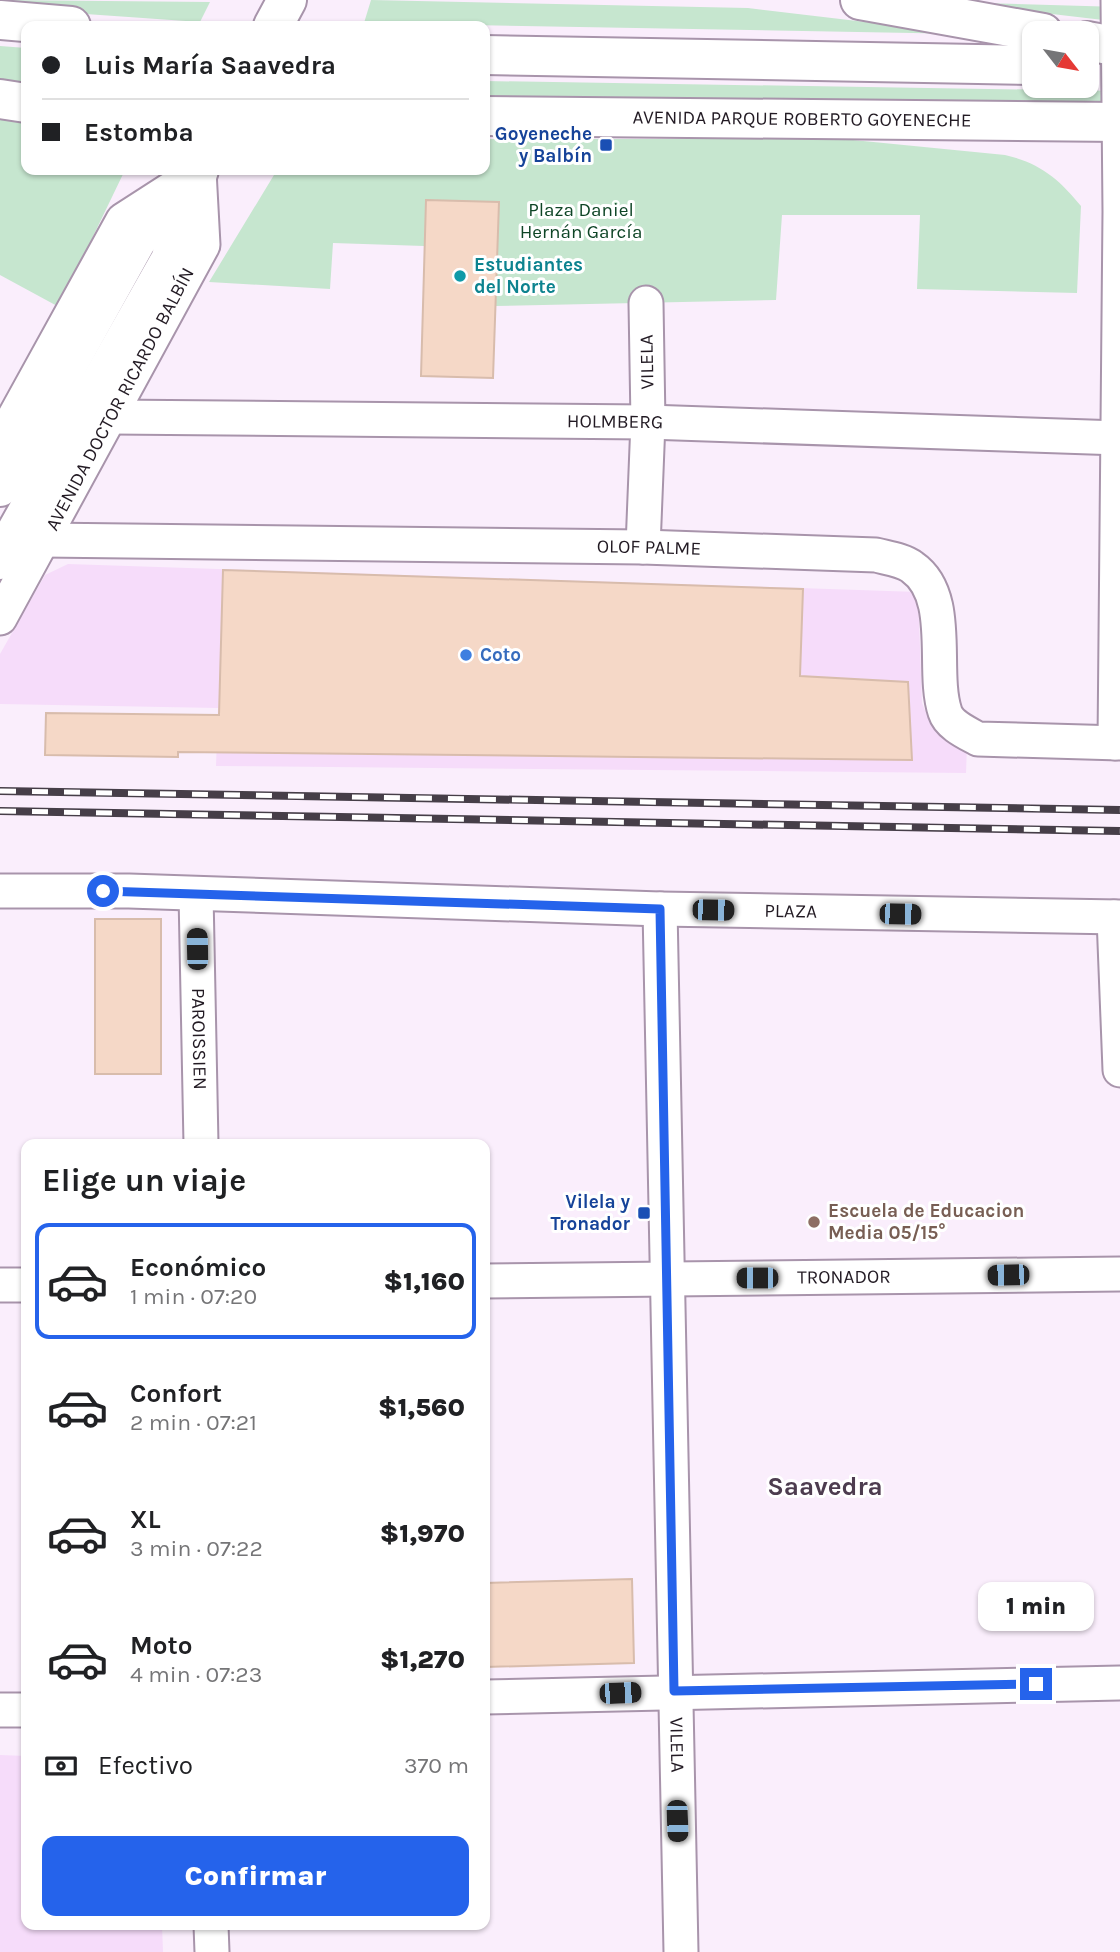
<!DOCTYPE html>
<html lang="es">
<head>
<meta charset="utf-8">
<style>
  :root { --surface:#fff; --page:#f2f2f2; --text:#202124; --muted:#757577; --line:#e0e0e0; --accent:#2563eb }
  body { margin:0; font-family:Karla,sans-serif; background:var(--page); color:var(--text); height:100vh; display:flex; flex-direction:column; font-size:26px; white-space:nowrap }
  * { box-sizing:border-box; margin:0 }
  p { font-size:23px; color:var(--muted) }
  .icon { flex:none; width:38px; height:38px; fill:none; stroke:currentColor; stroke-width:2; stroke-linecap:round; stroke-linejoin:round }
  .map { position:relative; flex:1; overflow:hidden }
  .sheet { position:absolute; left:21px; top:1139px; width:469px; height:791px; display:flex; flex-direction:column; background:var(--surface); border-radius:14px; box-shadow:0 2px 5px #0004 }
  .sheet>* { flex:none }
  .top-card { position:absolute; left:21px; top:21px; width:469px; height:154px; border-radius:14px; box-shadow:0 2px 5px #0004; display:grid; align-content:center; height:154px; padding:0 21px; background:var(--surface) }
  .needle { width:46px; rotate:121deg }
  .controls { position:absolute; left:1022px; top:21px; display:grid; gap:14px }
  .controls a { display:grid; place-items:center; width:77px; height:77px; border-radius:14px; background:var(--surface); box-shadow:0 2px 5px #0004; font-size:35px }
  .end { position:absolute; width:32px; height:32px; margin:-16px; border:9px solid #2563eb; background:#fff; box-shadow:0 0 0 4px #fff }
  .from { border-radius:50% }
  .bubble { position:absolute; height:49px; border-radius:14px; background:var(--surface); box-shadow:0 2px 5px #0004; font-size:23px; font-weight:800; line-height:49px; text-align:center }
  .car { position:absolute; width:21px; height:42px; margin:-21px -10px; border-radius:9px; box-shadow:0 0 5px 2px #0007; background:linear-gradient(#222 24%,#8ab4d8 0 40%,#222 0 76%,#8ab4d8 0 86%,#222 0) }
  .top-card b { display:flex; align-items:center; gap:24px; height:66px; font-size:26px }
  .top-card b+b { border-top:2px solid var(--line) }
  .top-card i { width:18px; height:18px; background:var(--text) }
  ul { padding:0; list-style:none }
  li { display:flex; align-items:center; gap:21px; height:116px; margin:0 14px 10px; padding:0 7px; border:4px solid transparent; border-radius:14px }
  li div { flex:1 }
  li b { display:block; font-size:26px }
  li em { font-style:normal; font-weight:800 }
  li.on { border-color:var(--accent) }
  li>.icon { width:63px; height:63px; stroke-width:1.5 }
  h2 { padding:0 21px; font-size:32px; line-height:84px }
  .pay { display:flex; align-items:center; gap:18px; height:77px; padding:0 21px; font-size:26px }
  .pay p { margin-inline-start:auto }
  .button { display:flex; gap:14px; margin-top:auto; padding:14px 21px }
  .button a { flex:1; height:80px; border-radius:14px; background:var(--accent); color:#fff; font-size:28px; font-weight:800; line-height:80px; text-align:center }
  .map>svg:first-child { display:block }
  .built { fill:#f6dcfa }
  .green { fill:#c6e6cf }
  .building { fill:#f5d8c7; stroke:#d8bcac; stroke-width:2 }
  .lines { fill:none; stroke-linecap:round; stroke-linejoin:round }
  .street-casing { stroke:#a894ab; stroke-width:37 }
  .secondary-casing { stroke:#a894ab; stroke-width:42 }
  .street { stroke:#fff; stroke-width:33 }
  .secondary { stroke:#fff; stroke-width:38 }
  .rail-casing { stroke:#463e48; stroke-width:8 }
  .rail { stroke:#fff; stroke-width:5; stroke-dasharray:16; stroke-linecap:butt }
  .route { stroke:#2563eb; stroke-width:9 }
  .transit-dot { fill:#1a4fb4; stroke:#fff; stroke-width:2.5 }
  .culture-dot { fill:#0f9aa8; stroke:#fff; stroke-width:2.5 }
  .shop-dot { fill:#3f7fe0; stroke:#fff; stroke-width:2.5 }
  .education-dot { fill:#8d6e63; stroke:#fff; stroke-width:2.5 }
  .labels { text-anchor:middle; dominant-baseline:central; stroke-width:6; stroke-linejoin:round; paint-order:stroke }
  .street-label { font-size:19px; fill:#221a23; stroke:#fff }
  .transit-label { font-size:19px; font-weight:bold; fill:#164399; stroke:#fff; text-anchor:end }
  .park-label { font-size:19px; fill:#0e4526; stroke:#fff }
  .culture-label { font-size:19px; font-weight:bold; fill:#0d838f; stroke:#fff; text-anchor:start }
  .shop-label { font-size:19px; font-weight:bold; fill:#366cbe; stroke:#fff; text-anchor:start }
  .education-label { font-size:19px; font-weight:bold; fill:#785e54; stroke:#fff; text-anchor:start }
  .district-label { font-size:26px; font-weight:bold; fill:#4d3c4f; stroke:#fff }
</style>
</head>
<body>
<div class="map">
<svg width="1120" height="1952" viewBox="0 0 1120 1952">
  <rect width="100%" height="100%" fill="#faeefc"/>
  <path class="built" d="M68 564 918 592 922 703 931 724 967 746 966 773 216 766 218 708 0 704V654L45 575Z
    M0 1755 26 1756V1925H162L163 1952H0Z"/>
  <path class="green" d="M0 0 210 2 200 22 0 8Z
    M371 0 748 8 967 34 364 23Z
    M951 2 1120 7V22Z
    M0 46 26 48V82L0 80Z
    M485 81 1120 91V107L485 100Z
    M0 116 26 122V170H125L59 307 0 275Z
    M485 139H843L1005 155C1040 163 1059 179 1081 206L1077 293 917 289 920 215H782L776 300 495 306 499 202 427 200 424 246 333 243 330 289 209 282 277 170H485Z"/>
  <path class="building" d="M426 200 499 202 493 378 421 376Z
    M223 570 803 589 800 676 908 682 912 760 178 752V757L45 755 46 713 219 715Z
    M95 919H161V1074H95Z
    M632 1579 634 1663 485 1667V1583Z"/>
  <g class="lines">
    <defs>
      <g id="street">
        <path id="s1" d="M111 417 648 422 1120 438"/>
        <path d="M0 443 123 220 199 171 203 245 0 618"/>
        <path id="s2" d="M43 540 643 547 876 555C887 558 903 560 912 567 954 596 931 670 945 712 949 725 967 733 978 739L1120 743"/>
        <path d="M643 547 648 422 646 303"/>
        <path d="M1115 743 1120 212 1118 0"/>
        <path id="s3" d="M0 891H129L660 909 1120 917"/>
        <path id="s4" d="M196 894 201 1144"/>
        <path id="s5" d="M660 909 681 1952"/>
        <path d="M1114 917 1120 1070"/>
        <path id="s6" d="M485 1281 1120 1274"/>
        <path d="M0 1285H26"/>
        <path d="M485 1697 1120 1683"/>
        <path d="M0 1710H26"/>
        <path d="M211 1925 212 1952"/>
      </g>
      <g id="secondary">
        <path d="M860 0 1043 33"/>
        <path d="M0 20 71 26"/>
        <path d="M273 26 287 0"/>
        <path d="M1087 41 1120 47"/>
        <path d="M485 55 1034 65"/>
        <path d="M0 99 26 103"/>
        <path id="s7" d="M485 116 1120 122"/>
        <path d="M0 487 137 240 190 181"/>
        <path d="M0 560 170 260 199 170"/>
      </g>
    </defs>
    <use href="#street" class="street-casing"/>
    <use href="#secondary" class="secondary-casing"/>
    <use href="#street" class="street"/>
    <use href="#secondary" class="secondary"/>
    <defs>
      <path id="rail" d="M0 791 1120 810
        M0 811 1120 831"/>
    </defs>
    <use href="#rail" class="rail-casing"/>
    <use href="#rail" class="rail"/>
  </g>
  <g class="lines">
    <path class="route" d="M103 891 660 909 674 1691 1036 1684"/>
  </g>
  <g class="transit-dot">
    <rect x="599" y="138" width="14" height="14" rx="3.5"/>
    <rect x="637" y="1206" width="14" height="14" rx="3.5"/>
  </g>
  <circle class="culture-dot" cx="460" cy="276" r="7"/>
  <circle class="shop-dot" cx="466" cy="655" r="7"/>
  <circle class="education-dot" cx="814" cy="1222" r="7"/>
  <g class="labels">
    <g class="street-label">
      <text stroke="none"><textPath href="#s7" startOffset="317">AVENIDA PARQUE ROBERTO GOYENECHE</textPath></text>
      <text transform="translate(647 362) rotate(-91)">VILELA</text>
      <text transform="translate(120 399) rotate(-62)">AVENIDA DOCTOR RICARDO BALBÍN</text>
      <text stroke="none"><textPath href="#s1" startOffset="504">HOLMBERG</textPath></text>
      <text stroke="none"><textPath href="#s2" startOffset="606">OLOF PALME</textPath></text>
      <text stroke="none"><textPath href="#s3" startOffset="791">PLAZA</textPath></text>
      <text stroke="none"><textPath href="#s4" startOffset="145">PAROISSIEN</textPath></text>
      <text stroke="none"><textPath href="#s6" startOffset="359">TRONADOR</textPath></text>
      <text stroke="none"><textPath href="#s5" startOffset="836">VILELA</textPath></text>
    </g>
    <g class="transit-label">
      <text x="592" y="134">Goyeneche<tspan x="592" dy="22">y Balbín</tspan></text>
      <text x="630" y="1202">Vilela y<tspan x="630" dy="22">Tronador</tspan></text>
    </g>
    <g class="park-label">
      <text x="581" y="210">Plaza Daniel<tspan x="581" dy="22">Hernán García</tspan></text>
    </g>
    <g class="culture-label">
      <text x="474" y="265">Estudiantes<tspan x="474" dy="22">del Norte</tspan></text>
    </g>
    <g class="shop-label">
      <text x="480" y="655">Coto</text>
    </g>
    <g class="education-label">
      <text x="828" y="1211">Escuela de Educacion<tspan x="828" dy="22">Media 05/15°</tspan></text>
    </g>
    <g class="district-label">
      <text x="825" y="1486">Saavedra</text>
    </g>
  </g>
</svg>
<div class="controls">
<a><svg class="needle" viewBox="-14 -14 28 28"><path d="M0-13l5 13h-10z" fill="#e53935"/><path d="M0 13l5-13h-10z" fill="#757577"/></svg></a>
</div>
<i class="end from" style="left:103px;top:891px"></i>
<i class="end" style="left:1036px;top:1684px"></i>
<div class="bubble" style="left:978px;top:1582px;width:116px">1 min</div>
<i class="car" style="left:713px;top:910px;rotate:91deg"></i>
<i class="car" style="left:900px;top:914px;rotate:91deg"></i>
<i class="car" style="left:197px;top:949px;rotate:359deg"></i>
<i class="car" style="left:1008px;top:1275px;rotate:269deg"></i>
<i class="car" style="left:757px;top:1278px;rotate:270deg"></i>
<i class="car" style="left:620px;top:1693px;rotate:88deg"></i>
<i class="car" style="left:677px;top:1821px;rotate:178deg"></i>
<div class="top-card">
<b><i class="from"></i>Luis María Saavedra</b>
<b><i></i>Estomba</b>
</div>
<section class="sheet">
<h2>Elige un viaje</h2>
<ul>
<li class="on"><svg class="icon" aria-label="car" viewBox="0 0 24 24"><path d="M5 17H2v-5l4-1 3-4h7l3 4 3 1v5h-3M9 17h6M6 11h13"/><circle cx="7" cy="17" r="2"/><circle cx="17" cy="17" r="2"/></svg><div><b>Económico</b><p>1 min · 07:20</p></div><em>$1,160</em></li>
<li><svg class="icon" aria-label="car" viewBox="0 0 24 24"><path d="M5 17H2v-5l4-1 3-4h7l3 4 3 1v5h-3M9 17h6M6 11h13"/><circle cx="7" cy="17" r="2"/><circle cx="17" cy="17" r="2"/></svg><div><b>Confort</b><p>2 min · 07:21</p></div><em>$1,560</em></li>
<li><svg class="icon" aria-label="car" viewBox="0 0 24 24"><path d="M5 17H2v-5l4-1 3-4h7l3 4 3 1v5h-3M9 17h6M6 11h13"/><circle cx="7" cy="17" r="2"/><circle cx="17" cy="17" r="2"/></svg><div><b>XL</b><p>3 min · 07:22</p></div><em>$1,970</em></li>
<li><svg class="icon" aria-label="car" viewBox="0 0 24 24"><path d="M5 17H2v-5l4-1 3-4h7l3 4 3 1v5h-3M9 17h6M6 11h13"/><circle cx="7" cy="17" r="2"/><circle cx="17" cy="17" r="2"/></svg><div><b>Moto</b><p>4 min · 07:23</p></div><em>$1,270</em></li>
</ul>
<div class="pay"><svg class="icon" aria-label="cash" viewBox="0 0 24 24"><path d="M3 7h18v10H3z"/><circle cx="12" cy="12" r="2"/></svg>Efectivo<p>370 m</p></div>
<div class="button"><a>Confirmar</a></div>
</section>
</div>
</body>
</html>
